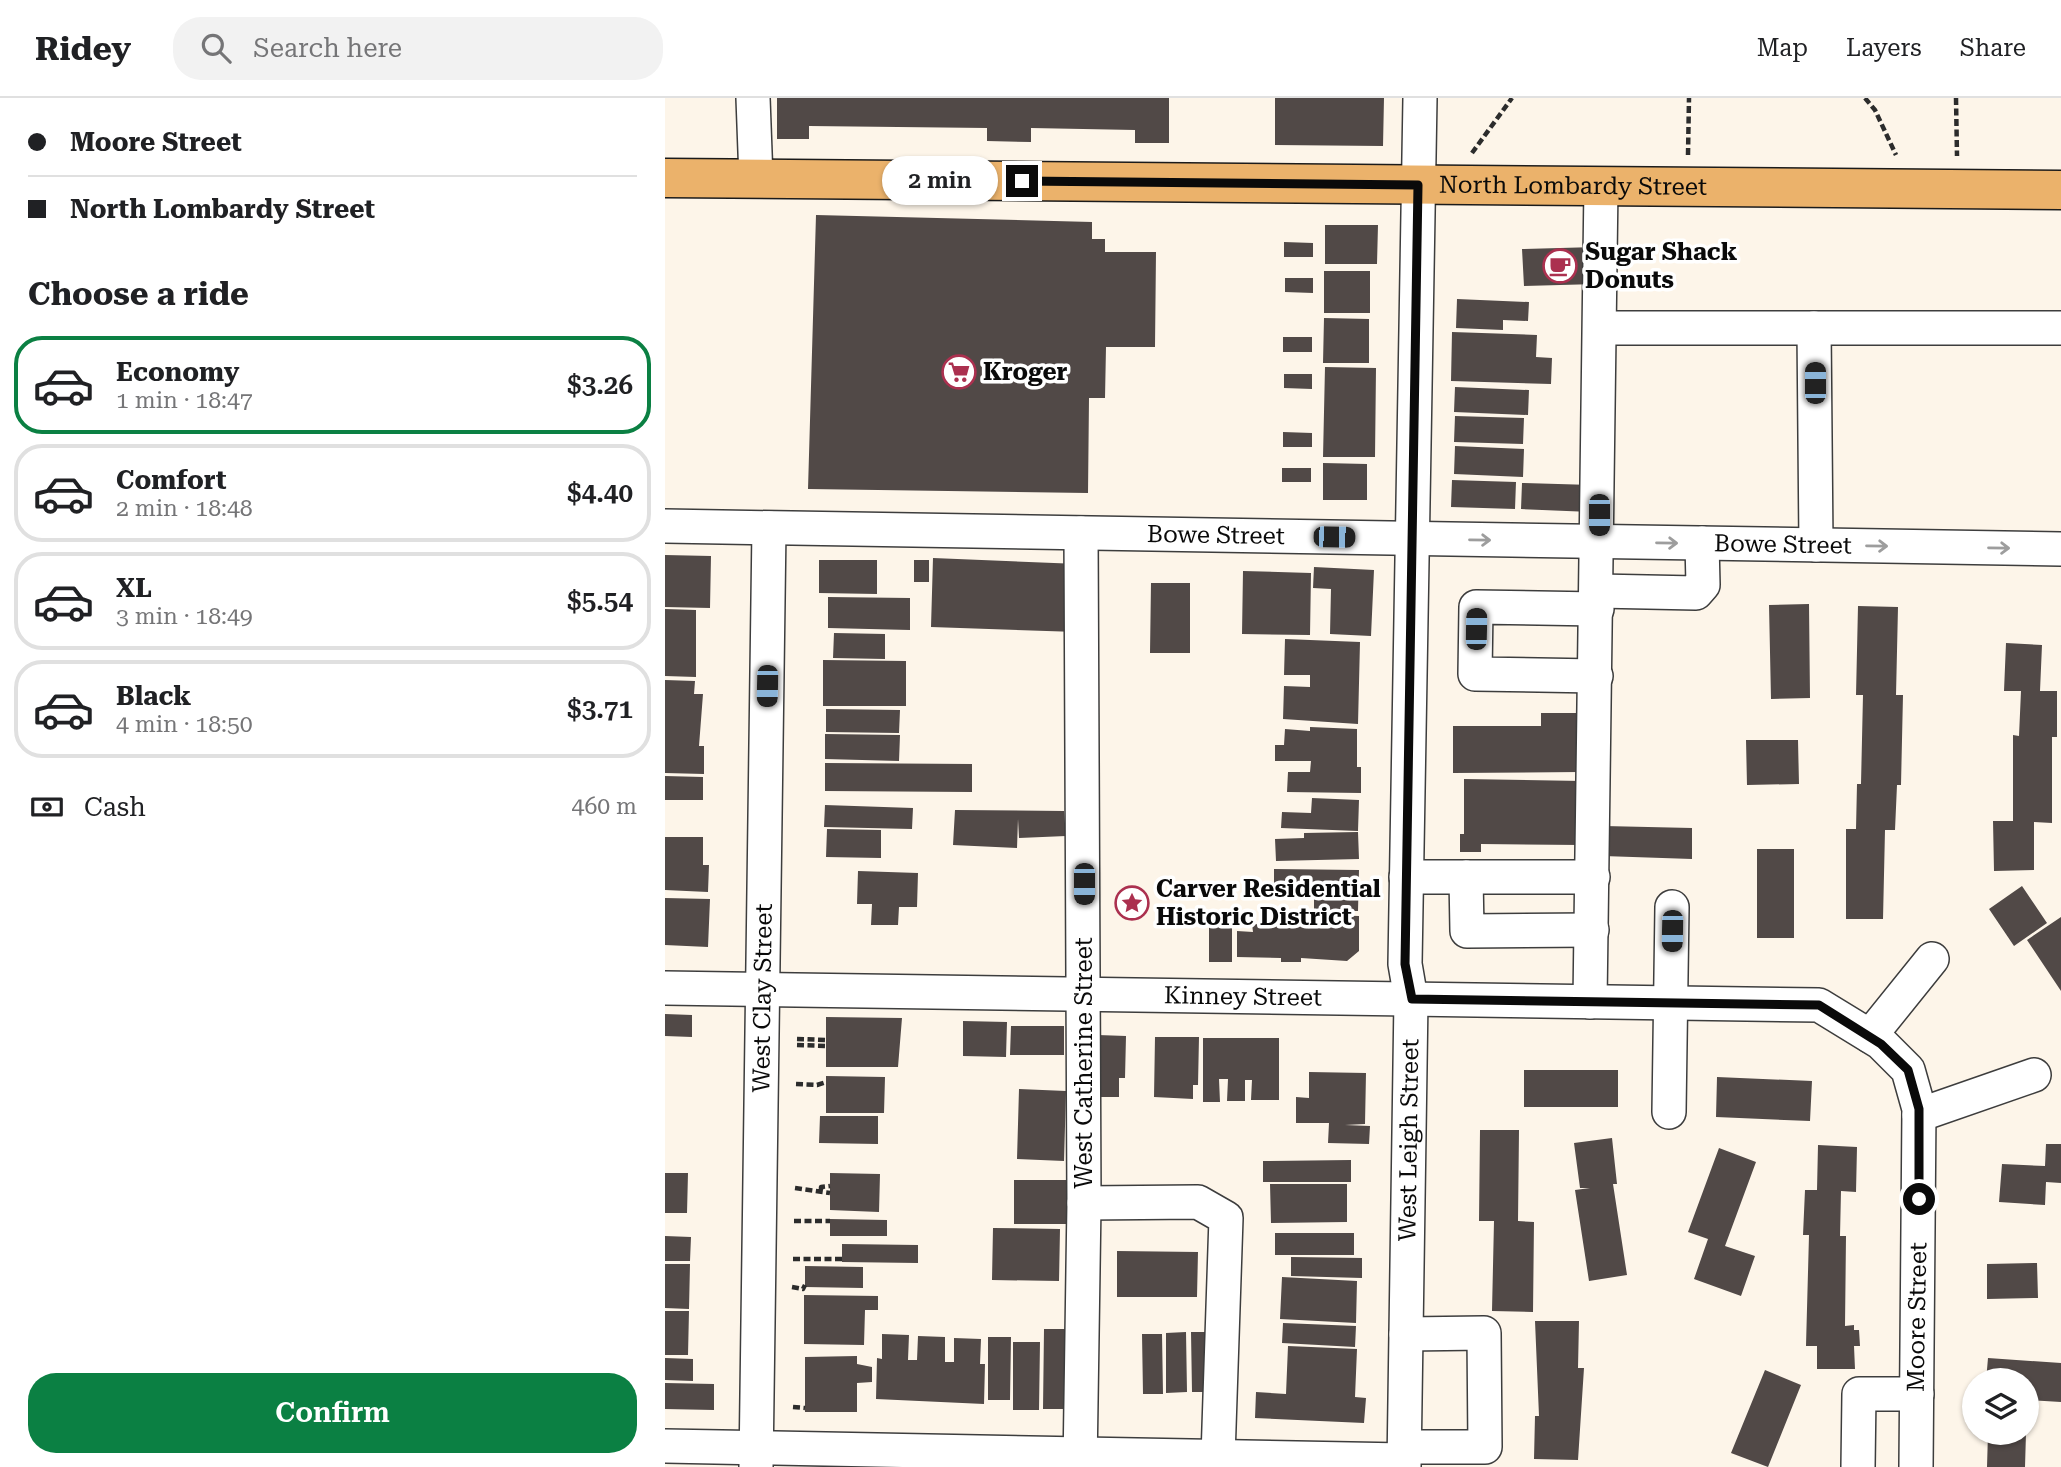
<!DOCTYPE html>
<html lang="en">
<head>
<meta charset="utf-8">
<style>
  :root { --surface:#fff; --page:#f2f2f2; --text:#202124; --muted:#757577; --line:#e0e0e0; --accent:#0b8043 }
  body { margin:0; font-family:"Roboto Serif",serif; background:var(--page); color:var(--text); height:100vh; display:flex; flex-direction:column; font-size:26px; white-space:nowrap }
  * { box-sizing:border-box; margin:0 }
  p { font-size:23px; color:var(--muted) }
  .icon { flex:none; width:38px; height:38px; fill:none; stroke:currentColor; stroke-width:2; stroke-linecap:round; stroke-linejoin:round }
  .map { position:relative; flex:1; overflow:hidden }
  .details { display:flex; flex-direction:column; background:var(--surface); width:665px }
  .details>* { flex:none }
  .hud { display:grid; align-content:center; height:154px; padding:0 28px; background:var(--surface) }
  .tools { position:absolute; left:1297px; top:1270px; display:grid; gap:14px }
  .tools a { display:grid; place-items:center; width:77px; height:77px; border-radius:50%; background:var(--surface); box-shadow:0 2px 5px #0004; font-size:35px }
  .end { position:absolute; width:32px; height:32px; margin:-16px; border:9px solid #0a0a0a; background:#fff; box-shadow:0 0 0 4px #fff }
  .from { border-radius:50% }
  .bubble { position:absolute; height:49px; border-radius:24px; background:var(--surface); box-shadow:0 2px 5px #0004; font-size:23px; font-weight:600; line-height:49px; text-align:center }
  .car { position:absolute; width:21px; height:42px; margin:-21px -10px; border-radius:9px; box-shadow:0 0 5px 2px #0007; background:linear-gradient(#222 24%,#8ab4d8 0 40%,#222 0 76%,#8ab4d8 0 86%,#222 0) }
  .hud b { display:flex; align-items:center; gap:24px; height:66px; font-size:26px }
  .hud b+b { border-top:2px solid var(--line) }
  .hud i { width:18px; height:18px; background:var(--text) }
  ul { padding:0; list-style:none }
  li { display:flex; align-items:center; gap:21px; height:98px; margin:0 14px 10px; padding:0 14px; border:4px solid var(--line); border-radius:28px }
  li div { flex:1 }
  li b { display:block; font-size:26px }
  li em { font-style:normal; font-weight:600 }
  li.on { border-color:var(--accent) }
  li>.icon { width:63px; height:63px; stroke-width:1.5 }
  h2 { padding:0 28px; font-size:32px; line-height:84px }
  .pay { display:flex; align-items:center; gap:18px; height:77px; padding:0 28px; font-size:26px }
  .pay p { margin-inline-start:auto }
  .primary-button { display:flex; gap:14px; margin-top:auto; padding:14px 28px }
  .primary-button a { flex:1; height:80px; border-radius:28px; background:var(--accent); color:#fff; font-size:28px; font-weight:600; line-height:80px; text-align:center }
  header { display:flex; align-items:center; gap:42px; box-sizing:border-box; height:98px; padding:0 35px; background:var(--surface); border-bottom:2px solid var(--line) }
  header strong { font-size:33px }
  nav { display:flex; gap:38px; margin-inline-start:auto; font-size:24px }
  .search { width:490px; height:63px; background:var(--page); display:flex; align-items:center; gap:18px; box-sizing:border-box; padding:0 24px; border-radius:28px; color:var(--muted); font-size:26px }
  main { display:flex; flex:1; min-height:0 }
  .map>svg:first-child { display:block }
  .building { fill:#514947 }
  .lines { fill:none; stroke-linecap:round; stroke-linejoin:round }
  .minor-casing { stroke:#3d3d3d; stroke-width:36 }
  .major-casing { stroke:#1b1b1b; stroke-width:41 }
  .path { stroke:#2c2c2c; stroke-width:4.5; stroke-dasharray:7 3.5; stroke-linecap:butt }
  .minor { stroke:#fff; stroke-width:33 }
  .major { stroke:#ebb26b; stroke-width:38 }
  .oneway { stroke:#9d9d9d }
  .route { stroke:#0a0a0a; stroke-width:9 }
  .labels { text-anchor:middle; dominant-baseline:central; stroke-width:7; stroke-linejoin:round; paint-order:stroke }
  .street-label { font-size:24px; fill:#0a0a0a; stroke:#fff }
  .poi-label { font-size:24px; font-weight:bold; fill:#0a0a0a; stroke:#fff; text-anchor:start }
</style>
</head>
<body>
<header>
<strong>Ridey</strong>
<div class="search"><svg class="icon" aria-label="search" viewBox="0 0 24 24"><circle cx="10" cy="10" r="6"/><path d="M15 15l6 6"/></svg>Search here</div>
<nav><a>Map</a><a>Layers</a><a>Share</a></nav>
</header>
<main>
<section class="details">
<div class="hud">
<b><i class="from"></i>Moore Street</b>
<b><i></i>North Lombardy Street</b>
</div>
<h2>Choose a ride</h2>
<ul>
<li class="on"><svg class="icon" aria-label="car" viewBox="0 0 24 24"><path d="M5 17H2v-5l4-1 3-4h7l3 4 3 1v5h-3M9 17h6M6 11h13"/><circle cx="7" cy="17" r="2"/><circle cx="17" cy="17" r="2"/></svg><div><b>Economy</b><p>1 min · 18:47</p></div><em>$3.26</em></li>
<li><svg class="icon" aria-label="car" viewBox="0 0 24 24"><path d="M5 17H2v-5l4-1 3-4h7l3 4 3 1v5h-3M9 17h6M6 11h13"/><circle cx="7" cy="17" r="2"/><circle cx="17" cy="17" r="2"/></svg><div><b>Comfort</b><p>2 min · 18:48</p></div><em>$4.40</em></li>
<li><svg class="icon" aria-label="car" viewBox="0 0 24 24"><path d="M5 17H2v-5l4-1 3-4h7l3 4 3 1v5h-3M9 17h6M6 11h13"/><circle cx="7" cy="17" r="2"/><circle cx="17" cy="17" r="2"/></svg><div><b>XL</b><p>3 min · 18:49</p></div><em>$5.54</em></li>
<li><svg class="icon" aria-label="car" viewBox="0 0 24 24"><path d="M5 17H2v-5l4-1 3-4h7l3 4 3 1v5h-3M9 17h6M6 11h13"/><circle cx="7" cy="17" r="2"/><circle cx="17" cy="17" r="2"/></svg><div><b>Black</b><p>4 min · 18:50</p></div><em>$3.71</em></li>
</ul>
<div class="pay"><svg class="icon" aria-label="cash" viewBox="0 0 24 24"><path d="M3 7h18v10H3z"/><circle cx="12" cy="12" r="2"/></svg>Cash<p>460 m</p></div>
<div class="primary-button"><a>Confirm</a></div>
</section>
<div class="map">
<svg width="1396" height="1369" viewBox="0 0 1396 1369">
  <rect width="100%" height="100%" fill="#fdf5e9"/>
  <path class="building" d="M112 0H504V45H470V32L366 30V44L322 43V30L144 28V41H112Z
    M610 0H719L718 48 610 47Z
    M151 117 427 124V141H440V154H491L490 249H441L440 300H424L423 395 143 391Z
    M660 127H713L712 166H660Z
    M619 144 648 145V159H619Z
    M931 149 932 186 859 188 857 151Z
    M659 173H705V215H659Z
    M620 180H648V195L620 194Z
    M792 201 864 204 863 223 838 222V232L791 230Z
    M659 220 704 221V265H658Z
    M787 234 872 237 871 259 887 260 886 286 786 283Z
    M618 239H647V254H618Z
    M660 269 711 270 710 359H658Z
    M619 276H647V291L619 290Z
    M790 289 864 292 863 317 789 314Z
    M790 318 859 320 858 346 789 344Z
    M618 334 647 335V349H618Z
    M790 348 859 351 858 379 789 376Z
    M658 365 702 366V402H658Z
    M617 370H646V384H617Z
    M787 382 851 384 850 411 786 409Z
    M857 385 927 387 926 414 856 411Z
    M0 457 46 458 45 510 0 509Z
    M268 460 414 466 412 534 266 529Z
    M154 462H212V496L154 495Z
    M249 462H264V484H249Z
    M649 469 709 472 706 538 665 536 666 491 648 490Z
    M578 473 646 475 645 537 577 536Z
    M486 485H525V555H485Z
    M163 499 245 500V532L163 530Z
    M1144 506 1145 600 1106 601 1104 507Z
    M1193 508 1233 509 1231 597H1238L1236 687H1232L1230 732H1220L1218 821H1181V731H1191L1192 686H1196L1198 597H1191Z
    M0 511 31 512V579L0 578Z
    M169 535 220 536V561L168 560Z
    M620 541 695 544 693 626 618 621 619 588 645 589V577H619Z
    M1341 545 1377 547 1375 593H1392V639H1387V725L1369 724V772L1329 773 1328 723H1348V637L1354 638 1356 593H1339Z
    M158 562 241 563V608H158Z
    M0 582 30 583 29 596H38L34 648H39V676L0 675Z
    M161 611 235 612 234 635 161 634Z
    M876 615H914L915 674 788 675V628H876Z
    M645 629 692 631V669H696V695L622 694 623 674H645L646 663H610V647H619L620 631 645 633Z
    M160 636 235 637 234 663 160 661Z
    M1081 642H1133L1134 686 1082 687Z
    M160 665 307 666V694L160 693Z
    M0 678 38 679V702H0Z
    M799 681 917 683 916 747 816 746V754H795V736H799Z
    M647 700 694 702 693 733 616 730 617 714 646 715Z
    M160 707 248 710 247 731 159 729Z
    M290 712 399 713 401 738 354 740 353 721 352 750 288 747Z
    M939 728 1027 730V761L938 758Z
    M162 731 216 732V760L161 759Z
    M693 734 694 761 611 763 610 741 639 740V735Z
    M0 739H38V767H44L43 794 0 792Z
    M1092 751H1129V840H1092Z
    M609 771 694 772 693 813H649V789H609Z
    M193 773 253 775 252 809H234L233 827H206L207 806H192Z
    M1357 788 1382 825 1349 848 1324 811Z
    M0 800 45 801 43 849 0 847Z
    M544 814 567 815V864H544Z
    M618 816 694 818V853L682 863 636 860V864H616V860L572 859V833L588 834 587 826 618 827Z
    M1396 819V893L1362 842Z
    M0 916 27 917V939L0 938Z
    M161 919 237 920 233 969H161Z
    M298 923 342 924 341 959 298 958Z
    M346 928H399V957H345Z
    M433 937 461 938 460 980H454V999H432Z
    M490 939H534L533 987H528V1001L489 999Z
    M538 940H614V1002H586L587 982H580V1003H562L563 981H554L555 1004H538Z
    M859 972H953V1009H859Z
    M644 974 701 975 700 1026 680 1027 705 1028 704 1046 663 1045 664 1025H631V999L644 1000Z
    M161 978 220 979 219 1015H161Z
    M1052 979 1147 983 1145 1023 1051 1019Z
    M354 991 401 993 399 1063 352 1061Z
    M155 1018H213V1046L154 1045Z
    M815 1032H854L853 1123 869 1124 868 1214 827 1213 829 1123H814Z
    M947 1040 952 1086H948L962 1177 924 1183 910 1092 925 1090H915L909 1045Z
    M1381 1046H1396V1085L1381 1084 1380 1107 1334 1104 1337 1066 1380 1068Z
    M1153 1047 1192 1049 1191 1094 1176 1093 1175 1138H1181L1180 1228 1189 1227V1232H1194L1195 1248H1189L1190 1271H1152V1248H1141L1144 1137H1138L1140 1092H1152Z
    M1054 1050 1091 1064 1060 1148 1090 1158 1076 1198 1029 1181 1043 1141 1023 1134Z
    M686 1062V1084H598V1063Z
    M0 1075H23L22 1115H0Z
    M165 1075 215 1076 214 1114 165 1112Z
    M349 1082H402L401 1126H349Z
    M605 1086H682V1124L606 1125Z
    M165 1121 222 1122V1138H165Z
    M328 1130 395 1131 394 1183 327 1182Z
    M610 1135H689V1157H610Z
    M0 1138 26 1139 25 1163H0Z
    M177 1146 253 1147V1165L177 1164Z
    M452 1153 533 1154 532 1199H452Z
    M626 1159 697 1160V1180L626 1178Z
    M1372 1165 1373 1200 1322 1201V1166Z
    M0 1166H25L24 1211 0 1210Z
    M140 1168 198 1169V1190L140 1189Z
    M617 1179 692 1183 691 1225 615 1221Z
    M139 1197 213 1198V1212H200L199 1247 139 1246Z
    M0 1213H24L23 1257H0Z
    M870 1223H914L913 1270H919L913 1362 869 1361 870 1318H874Z
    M618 1225 691 1228 690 1249 617 1245Z
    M379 1231H400L399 1311H378Z
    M521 1234 522 1294 501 1295V1235Z
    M526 1234H547L548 1294H527Z
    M217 1236 244 1237 243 1262H252L253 1238 280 1239V1264H289V1240L316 1241 315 1266H320L319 1306 211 1301 212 1260 217 1261Z
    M477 1236H497L498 1296H478Z
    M323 1239H346L345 1302H323Z
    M348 1244H375L374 1312H348Z
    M623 1248 692 1251 690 1299 701 1300 699 1325 590 1320 591 1294 621 1296Z
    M192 1258V1266L207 1269V1284L192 1285V1314H140V1259Z
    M0 1260 28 1261V1283L0 1282Z
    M1323 1260 1396 1265V1304L1362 1302V1283H1321Z
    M1100 1272 1136 1287 1103 1369 1066 1355Z
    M0 1285 49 1286V1312L0 1311Z
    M1323 1335H1361L1360 1369H1322Z"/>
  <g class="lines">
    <defs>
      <g id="minor">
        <path d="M88 0 91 81"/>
        <path d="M935 230H1396"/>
        <path d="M1149 230 1151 447"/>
        <path id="s1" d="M0 428 1396 451"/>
        <path d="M933 493 1031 495 1038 487 1037 445"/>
        <path d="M931 578 810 576 811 509 932 511"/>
        <path d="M741 779H928"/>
        <path d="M801 779 802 833 927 832"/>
        <path id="s2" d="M0 890 1154 907 1216 945 1243 972 1254 1011 1251 1369"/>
        <path d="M925 904 936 88"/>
        <path d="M1205 938 1267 861"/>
        <path d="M1004 1014 1007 809"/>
        <path d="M1254 1017 1369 977"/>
        <path d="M419 1105 533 1104 561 1120 553 1359"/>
        <path d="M0 1348 739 1362"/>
        <path d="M740 1349H820L819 1235 741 1236"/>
        <path id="s3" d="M91 1369 104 430"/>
        <path d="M415 1369 419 1105 416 435"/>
        <path id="s4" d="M739 1369 746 901 740 866 755 0"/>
        <path d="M1193 1369 1194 1296H1252"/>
      </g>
      <g id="major">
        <path id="s5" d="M0 80 1396 92"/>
      </g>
    </defs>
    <use href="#minor" class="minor-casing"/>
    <use href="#major" class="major-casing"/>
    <path class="path" d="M1200 0 1210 12 1231 57
      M1291 0 1292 58
      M807 55 847 0
      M1023 57 1024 0
      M132 941 161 942
      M132 947 161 948
      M131 986 152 987 161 984
      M130 1090 165 1095
      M156 1092V1089L165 1088
      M129 1123H165
      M128 1161H177
      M127 1189 138 1191 140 1187
      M128 1309 140 1310"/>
    <use href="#minor" class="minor"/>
    <use href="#major" class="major"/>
  </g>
  <defs><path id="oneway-shaft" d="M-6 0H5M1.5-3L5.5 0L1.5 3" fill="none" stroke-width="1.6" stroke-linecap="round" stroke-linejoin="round" transform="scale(1.75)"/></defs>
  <g class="oneway">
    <use href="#oneway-shaft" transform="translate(815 442) rotate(1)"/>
    <use href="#oneway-shaft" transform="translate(1002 445) rotate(1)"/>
    <use href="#oneway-shaft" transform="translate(1212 448) rotate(1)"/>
    <use href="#oneway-shaft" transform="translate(1334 450) rotate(1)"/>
  </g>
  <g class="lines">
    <path class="route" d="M357 83 753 87 740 866 747 901 1154 907 1216 946 1243 972 1254 1011V1101"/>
  </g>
  <defs>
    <symbol id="cafe-ring" viewBox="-11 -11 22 22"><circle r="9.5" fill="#fff" stroke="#ab304f" stroke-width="1.5"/><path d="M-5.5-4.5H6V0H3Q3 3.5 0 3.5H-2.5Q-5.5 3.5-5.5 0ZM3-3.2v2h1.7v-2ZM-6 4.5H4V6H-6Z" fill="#ab304f"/></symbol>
    <symbol id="supermarket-ring" viewBox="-11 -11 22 22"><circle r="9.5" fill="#fff" stroke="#ab304f" stroke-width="1.5"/><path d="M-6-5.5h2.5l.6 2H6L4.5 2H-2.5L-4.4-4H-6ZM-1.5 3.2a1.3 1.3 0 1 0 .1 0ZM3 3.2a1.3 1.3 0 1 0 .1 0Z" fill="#ab304f"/></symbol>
    <symbol id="sight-ring" viewBox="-11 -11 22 22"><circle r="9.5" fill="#fff" stroke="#ab304f" stroke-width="1.5"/><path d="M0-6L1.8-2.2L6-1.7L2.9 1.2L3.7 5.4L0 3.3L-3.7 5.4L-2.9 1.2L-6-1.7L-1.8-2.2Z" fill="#ab304f"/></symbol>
  </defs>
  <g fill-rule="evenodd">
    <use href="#cafe-ring" x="876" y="149" width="38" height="38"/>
    <use href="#supermarket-ring" x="275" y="255" width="38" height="38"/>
    <use href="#sight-ring" x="448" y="786" width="38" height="38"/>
  </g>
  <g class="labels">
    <g class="street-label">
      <text stroke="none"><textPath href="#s5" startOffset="908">North Lombardy Street</textPath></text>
      <text stroke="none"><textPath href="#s1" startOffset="551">Bowe Street</textPath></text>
      <text stroke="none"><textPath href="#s1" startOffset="1118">Bowe Street</textPath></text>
      <text stroke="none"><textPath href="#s2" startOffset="578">Kinney Street</textPath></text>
      <text stroke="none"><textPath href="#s3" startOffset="469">West Clay Street</textPath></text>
      <text transform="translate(419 965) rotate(-90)">West Catherine Street</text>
      <text stroke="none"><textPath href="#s4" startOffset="327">West Leigh Street</textPath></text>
      <text transform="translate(1252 1219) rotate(-89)">Moore Street</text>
    </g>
    <g class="poi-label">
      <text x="920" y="154">Sugar Shack<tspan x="920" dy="28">Donuts</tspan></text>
      <text x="318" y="274">Kroger</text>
      <text x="491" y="791">Carver Residential<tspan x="491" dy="28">Historic District</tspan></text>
    </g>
  </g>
</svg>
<div class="tools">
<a><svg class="icon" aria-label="layers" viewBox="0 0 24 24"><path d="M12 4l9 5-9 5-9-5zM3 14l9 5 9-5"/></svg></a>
</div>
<i class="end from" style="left:1254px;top:1101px"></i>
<i class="end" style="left:357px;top:83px"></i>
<div class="bubble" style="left:217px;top:58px;width:116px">2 min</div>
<i class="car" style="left:1150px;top:285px;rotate:0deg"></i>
<i class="car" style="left:934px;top:417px;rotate:180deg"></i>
<i class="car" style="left:669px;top:439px;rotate:91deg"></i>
<i class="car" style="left:811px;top:531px;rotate:1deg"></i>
<i class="car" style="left:102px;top:588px;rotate:181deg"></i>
<i class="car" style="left:419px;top:786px;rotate:180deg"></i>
<i class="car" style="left:1007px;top:833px;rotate:181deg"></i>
</div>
</main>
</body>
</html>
